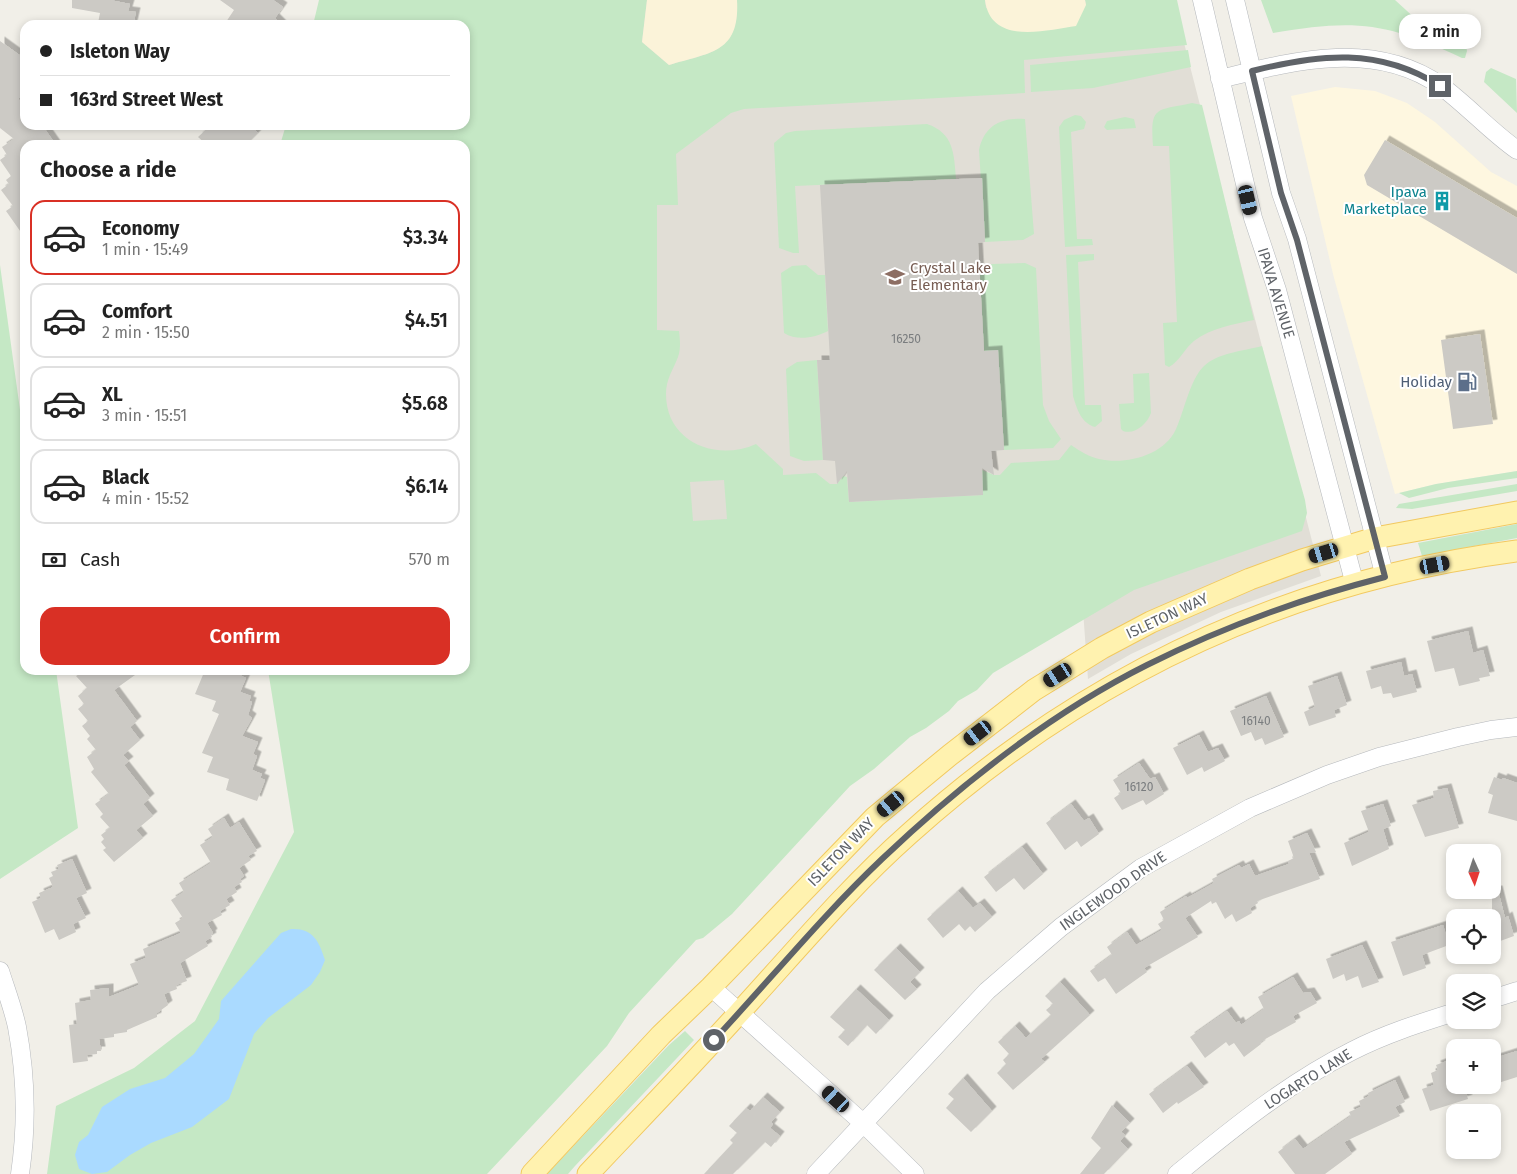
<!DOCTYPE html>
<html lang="en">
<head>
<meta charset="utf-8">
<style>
  :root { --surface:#fff; --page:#f6f6f6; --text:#222; --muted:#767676; --line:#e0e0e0; --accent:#d93025 }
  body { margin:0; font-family:"Fira Sans",sans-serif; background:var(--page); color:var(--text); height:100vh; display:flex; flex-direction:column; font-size:19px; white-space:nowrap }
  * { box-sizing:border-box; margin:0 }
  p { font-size:16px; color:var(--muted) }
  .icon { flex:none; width:28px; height:28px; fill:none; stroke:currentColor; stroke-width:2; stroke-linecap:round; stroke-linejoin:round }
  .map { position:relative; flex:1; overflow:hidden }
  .side { position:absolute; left:20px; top:140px; width:450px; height:535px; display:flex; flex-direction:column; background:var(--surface); border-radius:15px; box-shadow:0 2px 8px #0003 }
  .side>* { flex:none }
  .guide { position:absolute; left:20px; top:20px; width:450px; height:110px; border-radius:15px; box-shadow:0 2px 8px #0003; display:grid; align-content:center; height:110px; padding:0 20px; background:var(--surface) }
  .needle { width:32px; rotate:177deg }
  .controls { position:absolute; left:1446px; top:844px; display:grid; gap:10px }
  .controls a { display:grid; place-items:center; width:55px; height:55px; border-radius:10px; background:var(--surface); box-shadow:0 2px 8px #0003; font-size:25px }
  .end { position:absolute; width:22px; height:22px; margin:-11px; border:6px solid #5f6368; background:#fff; box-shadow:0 0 0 2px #fff }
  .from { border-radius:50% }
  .bubble { position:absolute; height:35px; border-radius:15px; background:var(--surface); box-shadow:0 2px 8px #0003; font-size:16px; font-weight:600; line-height:35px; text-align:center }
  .car { position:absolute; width:15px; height:30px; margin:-15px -8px; border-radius:6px; box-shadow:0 0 4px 1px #0007; background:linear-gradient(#222 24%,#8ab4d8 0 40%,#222 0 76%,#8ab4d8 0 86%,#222 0) }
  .guide b { display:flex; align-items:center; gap:18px; height:48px; font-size:19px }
  .guide b+b { border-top:1px solid var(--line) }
  .guide i { width:12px; height:12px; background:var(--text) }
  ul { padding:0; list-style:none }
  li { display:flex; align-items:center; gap:15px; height:75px; margin:0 10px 8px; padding:0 10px; border:2px solid var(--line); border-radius:15px }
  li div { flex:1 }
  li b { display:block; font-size:19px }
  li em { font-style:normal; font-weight:600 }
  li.selected { border-color:var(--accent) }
  li>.icon { width:45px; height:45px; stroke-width:1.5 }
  h2 { padding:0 20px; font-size:22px; line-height:60px }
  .pay { display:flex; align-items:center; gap:12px; height:55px; padding:0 20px; font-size:19px }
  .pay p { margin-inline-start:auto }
  .primary-button { display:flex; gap:10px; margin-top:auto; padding:10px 20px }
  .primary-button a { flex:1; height:58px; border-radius:15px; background:var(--accent); color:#fff; font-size:20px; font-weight:600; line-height:58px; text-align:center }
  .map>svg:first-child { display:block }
  .commercial { fill:#fef7e0 }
  .education { fill:#e1ded6 }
  .green { fill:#c5e8c5; fill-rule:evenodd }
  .sand { fill:#fbf3d9 }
  .water { fill:#aadaff }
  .building { fill:#cccac5; filter:url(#shadow) }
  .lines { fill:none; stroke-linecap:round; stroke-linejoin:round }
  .minor-casing { stroke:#b5b8bc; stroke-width:19 }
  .major-casing { stroke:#f2c960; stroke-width:23 }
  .minor { stroke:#fff; stroke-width:18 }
  .major { stroke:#fff2af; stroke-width:21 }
  .route { stroke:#5f6368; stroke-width:6 }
  .labels { text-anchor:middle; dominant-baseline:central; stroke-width:4; stroke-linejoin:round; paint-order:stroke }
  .number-label { font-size:12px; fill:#7a7d7f }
  .culture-label { font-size:15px; fill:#0d838f; stroke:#fff; text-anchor:end }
  .education-label { font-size:15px; fill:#785e54; stroke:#fff; text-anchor:start }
  .street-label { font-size:15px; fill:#5f6368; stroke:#fff }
  .service-label { font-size:15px; fill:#4e5e75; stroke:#fff; text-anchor:end }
</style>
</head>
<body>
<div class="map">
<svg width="1517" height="1174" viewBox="0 0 1517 1174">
  <defs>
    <filter id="shadow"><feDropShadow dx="4.5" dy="-4.5" stdDeviation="0" flood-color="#0004"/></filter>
  </defs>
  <rect width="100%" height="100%" fill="#f1efe8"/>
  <path class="commercial" d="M1335 87 1375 91 1407 103 1435 122 1491 172 1517 186V471L1436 484 1395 494 1334 278 1291 96Z"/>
  <path class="education" d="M578 0H1173L1321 576 1221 612 1131 654 1088 679 1079 555 510 582Z"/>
  <path class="green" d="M319 0H647L642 42 669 65C711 52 739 53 737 0H985L986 8 1086 5 1085 0H1177L1187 45 1024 60 1025 93 744 109 731 113 676 154 678 205H657V330L679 331C680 339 681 349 678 357 673 370 666 379 666 394 666 442 716 462 756 444L783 469V475L816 473 830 484H837L843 476 847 477 849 502 982 495V470L994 475H1000L1011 463 1059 460 1071 445C1080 451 1089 457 1099 459 1125 465 1164 456 1176 429 1184 412 1190 379 1204 366 1218 353 1243 351 1262 346L1305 500 1307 513 1302 531 1134 590 993 673 977 690 958 701 949 711 926 728 910 737 874 769 850 786 732 914 703 938 696 940 629 1013 607 1046 487 1174H47L56 1106 134 1068 195 1021 294 832 268 670H465V145H280L286 125H465V25H313ZM724 480 727 519 693 521 690 482Z
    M1261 0H1395L1441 42 1450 34 1465 40 1467 51 1465 58H1462C1387 22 1354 19 1273 33Z
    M1188 50 1191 67 1093 88 1031 92 1030 65Z
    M1491 68 1516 79 1517 113 1484 82 1486 72Z
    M1192 103 1202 105 1254 320C1234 324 1211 328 1194 341 1185 348 1179 362 1169 367L1165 365 1163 323 1177 322 1169 146H1153C1150 105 1156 111 1192 103Z
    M1075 115 1081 116 1086 122 1084 129 1071 132 1077 239H1092L1093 245 1065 247 1059 127 1064 120Z
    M1125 117 1134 119 1136 128 1107 130 1104 127 1107 121Z
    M1025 119 1034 234 1023 240 985 242 979 150C984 126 1001 117 1025 119Z
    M927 124C954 133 954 154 956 179L795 186 799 253H793L779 248 774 143 786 133 795 131Z
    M1094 254V260L1078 262 1085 405H1101L1102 421 1095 427C1081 423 1077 409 1073 396L1066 255Z
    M1025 263 1036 268 1043 405 1049 421 1061 439 1053 448 1004 450 998 351H984L980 273 991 264Z
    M0 265 25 446V670H56L78 828 0 879Z
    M806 265 818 275H825L828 331C814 338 797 341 784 333L781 273 792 266Z
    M817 360 823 460 804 461 790 456 786 369 797 362Z
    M1149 373 1151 413C1147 424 1135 435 1123 431L1121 429 1119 404 1134 403 1133 374Z
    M1517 471V478L1448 488 1409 498 1399 493 1436 484Z
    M1517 484V491L1412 509 1396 508 1399 504Z
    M1517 524V538L1422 556 1418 543Z
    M685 1031 694 1040 575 1166 568 1174H547L669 1045Z"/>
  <path class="sand" d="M647 0H737C740 53 711 52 669 65L642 42Z
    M985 0H1085L1086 5 1076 26C1046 30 991 46 985 0Z"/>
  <path class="water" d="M291 929C313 928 319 941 325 960L320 972 311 985 268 1018 254 1034 229 1099 192 1127 151 1143 130 1155 107 1172 92 1174 79 1169 75 1155 79 1142 88 1135 102 1107 130 1089 165 1078 194 1054 219 1019 221 1001 281 933Z"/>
  <path class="building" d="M72 0H110L130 4 128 11 136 12 133 25 98 23 100 13 72 8Z
    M220 0H273L283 7 275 18 282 25H224L234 10Z
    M0 41 25 59V91L18 99 25 105V125H42L56 145H25V238L6 211 13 206 1 190 9 184 6 180 11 176 0 160 7 155 2 147 14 139 0 128Z
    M211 125H250L258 133 246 145H207L198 137Z
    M1385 140 1517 218V274L1367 185 1364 175Z
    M982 178 985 242 978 243 984 351 998 350 1004 450 991 451 994 475 982 468 983 495 849 502 847 471 837 484 835 461 823 460 817 360H830L820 185Z
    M1480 334 1493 424 1453 429 1441 340Z
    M1468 631 1473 653 1483 650 1490 676 1479 678 1480 681 1459 686 1454 668 1435 672 1427 641Z
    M1401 662 1404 676 1412 674 1417 692 1393 698 1391 693 1383 694 1381 686 1371 689 1366 671Z
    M86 670H142L114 690 137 721 130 727 140 740 123 755 129 761 124 765 150 798 143 804 153 816 136 830 143 838 114 862 103 850 106 848 101 842 104 839 101 835 110 828 100 817 103 814 95 804 109 794 91 772 94 769 87 757 96 750 87 739 90 736 82 726 88 721 78 709 84 704 78 696 87 688 76 676Z
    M205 670H243L241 676 246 678 240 692 251 696 249 701 252 702 248 715 252 718 242 736 258 742 253 754 257 756 252 770 262 774 260 778 265 780 257 801 226 790 229 779 207 772 213 757 202 753 219 714 212 711 216 701 195 694Z
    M1337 676 1347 705 1334 710 1336 717 1309 726 1304 712 1315 707 1308 686Z
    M1266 696 1284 737 1265 745 1262 738 1255 741 1251 732 1241 736 1230 711Z
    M1199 735 1208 752 1218 748 1225 761 1204 772 1202 767 1187 775 1173 748Z
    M1139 763 1150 779 1155 777 1164 794 1146 805 1143 800 1122 810 1114 798 1121 793 1113 780Z
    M1494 777 1502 780 1503 778 1517 783V821L1488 813 1493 795 1488 793Z
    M1447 788 1459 828 1425 837 1412 805 1434 798 1433 791Z
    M1071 804 1084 821 1089 818 1099 834 1081 847 1077 841 1065 850 1046 823Z
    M1383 804 1391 826 1383 829 1389 849 1352 866 1344 843 1369 832 1361 811Z
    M224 818 230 828 239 822 257 851 248 856 251 860 239 868 244 876 240 879 242 882 234 887 237 892 226 899 230 905 220 911 222 915 207 923 213 933 211 935 212 937 205 941 208 946 180 963 187 981 176 985 177 989 164 994 168 1005 157 1013V1017L127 1030V1032L114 1034V1037L99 1039 101 1051H97V1054L87 1055 88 1061 73 1063 69 1025 77 1024 75 1003 91 1000 90 990 109 988V997L139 985 130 964 146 958 143 949 181 933 175 923 183 918 171 900 184 892 179 883 211 863 200 845 213 837 208 829Z
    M1307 833 1316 852 1309 853 1320 879 1257 901 1258 903 1250 908 1252 913 1236 922 1232 914 1225 919 1216 902 1212 904 1211 901 1185 918 1198 937 1144 968 1147 972 1116 994 1105 978 1098 982 1090 971 1112 955 1107 947 1127 932 1136 945 1162 930 1158 924 1164 920 1160 912 1186 896 1187 898 1214 883 1212 879 1239 865 1241 868 1249 864 1255 876 1289 864 1288 861 1294 858 1288 841Z
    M1022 847 1043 874 1024 890 1014 878 996 892 984 877Z
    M72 859 87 893 76 898 86 918 73 924 76 932 59 940 54 929 45 933 32 902 41 898 39 893 53 887 49 878 53 876 51 872 59 869 57 865Z
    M1498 890 1505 918 1508 916 1514 936 1492 944V891Z
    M958 891 973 908 980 903 992 917 975 932 970 926 965 931 959 924 943 938 927 919Z
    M1443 925 1449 945 1422 955 1426 968 1403 976 1391 942Z
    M1362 945 1379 982 1362 988 1358 976 1346 981 1344 974 1333 979 1326 959Z
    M896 948 920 972 910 982 917 989 905 1000 874 970Z
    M1293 977 1303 993 1310 992 1317 1003 1293 1016 1296 1022 1260 1042 1261 1044 1244 1057 1234 1043 1229 1046 1226 1042 1205 1058 1190 1037 1227 1011 1236 1023 1239 1021 1241 1025 1264 1009 1258 997Z
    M1060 982 1090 1015 1041 1059 1045 1062 1013 1090 997 1073 1006 1064 1003 1060 1009 1054 998 1042 1015 1026 1026 1038 1051 1015 1046 1010 1053 1004 1045 996Z
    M856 989 889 1020 876 1034 867 1025 848 1046 838 1037 845 1030 830 1017Z
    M1517 1051V1077L1492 1085V1059Z
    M1455 1058V1085H1464L1468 1099 1430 1111 1422 1089 1434 1085 1431 1073 1438 1070 1436 1065Z
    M1187 1066 1204 1087 1178 1104 1177 1102 1163 1113 1149 1094Z
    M963 1078 992 1111 971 1132 946 1108 954 1099 948 1094Z
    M1395 1080 1405 1102 1395 1107 1400 1116 1344 1142 1352 1154 1325 1174H1295L1278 1152 1295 1139 1303 1149 1351 1116 1349 1112 1361 1107 1359 1101 1369 1096 1368 1093Z
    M763 1097 780 1112 771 1122 773 1124 770 1128 780 1136 771 1147 765 1142 733 1174H704L733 1143 730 1140 737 1133 729 1126 746 1108 750 1111Z
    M1112 1105 1130 1123 1121 1132 1125 1135 1120 1141 1128 1149 1104 1174H1080L1101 1148 1091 1138Z"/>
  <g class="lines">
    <defs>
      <path id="minor" d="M1202 0 1253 218 1277 290 1355 585
        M1235 0 1281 193 1297 239 1385 577
        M1220 79C1293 61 1374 39 1441 86 1468 106 1490 131 1517 150
        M0 971C6 990 13 1008 17 1027 26 1075 27 1126 20 1174
        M711 987 863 1123 915 1174
        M1492 999 1517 991
        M816 1174 987 991 1061 927 1141 868 1250 808 1327 775 1379 757 1458 737 1491 730 1517 727
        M1177 1174C1232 1129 1288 1083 1352 1051 1385 1034 1420 1023 1455 1012"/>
      <path id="major" d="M532 1174 661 1035 711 987 875 817 950 755 1034 690 1102 648 1151 622 1250 579 1302 560 1375 538 1517 512
        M588 1174C638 1121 689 1068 738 1014 794 953 847 889 909 834 1083 677 1285 581 1517 551"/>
    </defs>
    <use href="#minor" class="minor-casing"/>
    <use href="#major" class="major-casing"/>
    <use href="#minor" class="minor"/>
    <use href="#major" class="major"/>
  </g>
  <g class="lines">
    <path class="route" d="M714 1040C770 980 822 916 882 859 959 786 1051 713 1147 665 1223 627 1303 598 1385 577L1297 240 1281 193 1252 71C1319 54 1379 47 1440 86"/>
  </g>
  <defs>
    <symbol id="building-bare" viewBox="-9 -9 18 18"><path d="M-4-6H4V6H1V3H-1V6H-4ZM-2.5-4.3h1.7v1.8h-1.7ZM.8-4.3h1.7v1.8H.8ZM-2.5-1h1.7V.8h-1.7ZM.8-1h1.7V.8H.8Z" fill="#0f9aa8" stroke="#fff" stroke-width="2.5" paint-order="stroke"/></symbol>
    <symbol id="school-bare" viewBox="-9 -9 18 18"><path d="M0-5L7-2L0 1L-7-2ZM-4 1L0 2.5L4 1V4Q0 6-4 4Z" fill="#8d6e63" stroke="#fff" stroke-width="2.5" paint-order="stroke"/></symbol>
    <symbol id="fuel-bare" viewBox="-9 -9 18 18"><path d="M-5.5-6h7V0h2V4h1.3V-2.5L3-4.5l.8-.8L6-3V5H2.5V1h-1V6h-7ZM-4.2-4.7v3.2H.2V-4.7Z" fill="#5c6f8a" stroke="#fff" stroke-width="2.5" paint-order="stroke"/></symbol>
  </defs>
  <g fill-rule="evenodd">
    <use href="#building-bare" x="1428" y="187" width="28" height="28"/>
    <use href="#school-bare" x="881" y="263" width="28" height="28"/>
    <use href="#fuel-bare" x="1453" y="368" width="28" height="28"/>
  </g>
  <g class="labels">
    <g class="number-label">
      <text x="906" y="339">16250</text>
      <text x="1256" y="721">16140</text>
      <text x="1139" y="787">16120</text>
    </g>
    <g class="culture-label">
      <text x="1427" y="192">Ipava<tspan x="1427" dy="17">Marketplace</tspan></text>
    </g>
    <g class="education-label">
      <text x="910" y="268">Crystal Lake<tspan x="910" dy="17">Elementary</tspan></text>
    </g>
    <g class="street-label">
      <text transform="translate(1276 293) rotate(73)">IPAVA AVENUE</text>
      <text transform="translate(1167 616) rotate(-25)">ISLETON WAY</text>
      <text transform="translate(841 852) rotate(-46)">ISLETON WAY</text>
      <text transform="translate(1113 891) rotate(-35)">INGLEWOOD DRIVE</text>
      <text transform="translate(1308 1079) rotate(-32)">LOGARTO LANE</text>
    </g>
    <g class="service-label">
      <text x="1452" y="382">Holiday</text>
    </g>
  </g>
</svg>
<div class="controls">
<a><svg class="needle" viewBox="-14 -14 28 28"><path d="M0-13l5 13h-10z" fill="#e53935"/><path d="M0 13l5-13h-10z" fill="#767676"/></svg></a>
<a><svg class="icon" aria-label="locate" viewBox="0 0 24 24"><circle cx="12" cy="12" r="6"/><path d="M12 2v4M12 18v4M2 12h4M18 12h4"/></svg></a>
<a><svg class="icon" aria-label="layers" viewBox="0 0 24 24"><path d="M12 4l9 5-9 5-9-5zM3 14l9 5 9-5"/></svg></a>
<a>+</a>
<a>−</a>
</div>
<i class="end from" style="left:714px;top:1040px"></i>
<i class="end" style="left:1440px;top:86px"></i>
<div class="bubble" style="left:1399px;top:14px;width:82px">2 min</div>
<i class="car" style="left:1248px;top:200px;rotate:167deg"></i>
<i class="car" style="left:1324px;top:553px;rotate:253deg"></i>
<i class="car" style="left:1435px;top:565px;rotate:79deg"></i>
<i class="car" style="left:1058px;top:675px;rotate:238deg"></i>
<i class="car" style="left:978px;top:733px;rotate:233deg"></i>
<i class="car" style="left:891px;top:804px;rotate:230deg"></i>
<i class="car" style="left:836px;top:1099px;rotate:312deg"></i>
<div class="guide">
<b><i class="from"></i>Isleton Way</b>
<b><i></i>163rd Street West</b>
</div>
<section class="side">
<h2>Choose a ride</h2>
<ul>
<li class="selected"><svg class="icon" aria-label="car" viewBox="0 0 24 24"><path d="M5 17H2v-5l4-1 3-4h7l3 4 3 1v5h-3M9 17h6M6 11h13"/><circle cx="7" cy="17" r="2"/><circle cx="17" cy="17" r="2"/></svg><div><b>Economy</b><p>1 min · 15:49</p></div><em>$3.34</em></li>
<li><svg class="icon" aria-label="car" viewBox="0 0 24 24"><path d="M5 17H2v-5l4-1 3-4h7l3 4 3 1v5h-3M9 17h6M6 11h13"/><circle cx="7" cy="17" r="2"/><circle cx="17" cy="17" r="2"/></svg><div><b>Comfort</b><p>2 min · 15:50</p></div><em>$4.51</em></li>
<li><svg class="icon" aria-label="car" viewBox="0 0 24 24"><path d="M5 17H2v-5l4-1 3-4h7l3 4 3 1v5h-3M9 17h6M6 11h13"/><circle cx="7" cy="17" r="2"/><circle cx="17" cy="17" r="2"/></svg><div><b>XL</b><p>3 min · 15:51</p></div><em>$5.68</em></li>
<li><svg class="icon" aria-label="car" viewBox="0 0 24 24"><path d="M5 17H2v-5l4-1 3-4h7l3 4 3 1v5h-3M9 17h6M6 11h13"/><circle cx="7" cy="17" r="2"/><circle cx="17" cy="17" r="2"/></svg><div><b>Black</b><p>4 min · 15:52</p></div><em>$6.14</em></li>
</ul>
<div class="pay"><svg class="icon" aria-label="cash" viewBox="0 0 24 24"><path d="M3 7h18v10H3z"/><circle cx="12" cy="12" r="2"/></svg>Cash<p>570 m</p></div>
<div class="primary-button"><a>Confirm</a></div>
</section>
</div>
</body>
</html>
